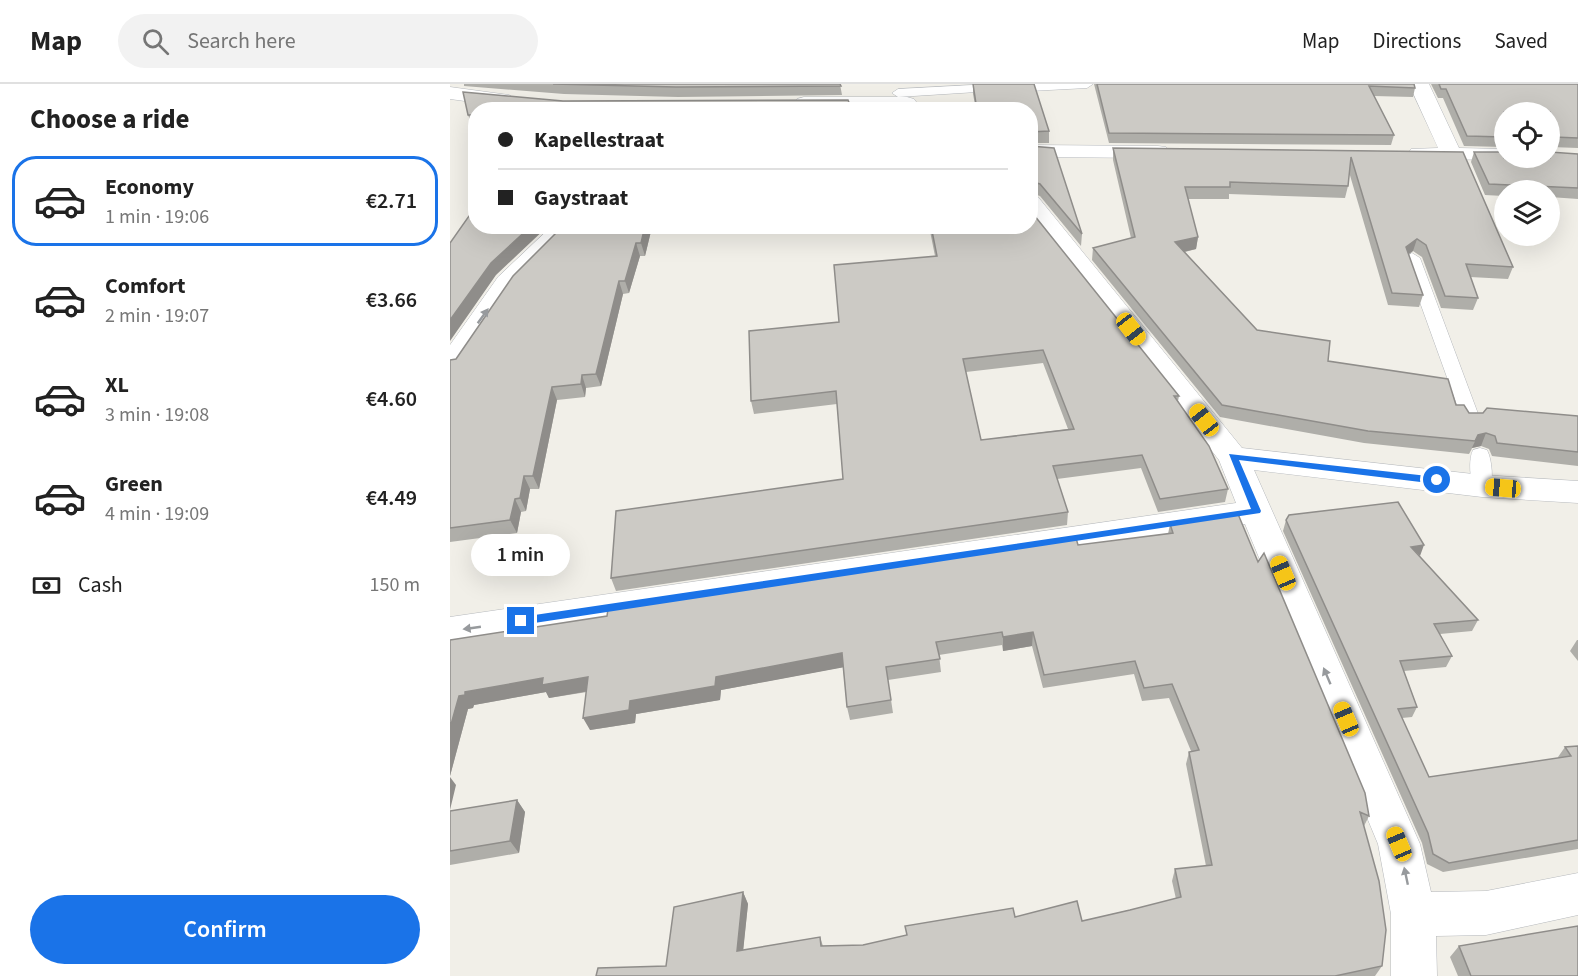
<!DOCTYPE html>
<html lang="en">
<head>
<meta charset="utf-8">
<style>
  :root { --surface:#fff; --page:#f2f2f2; --text:#222; --muted:#767676; --line:#e0e0e0; --accent:#1a73e8 }
  body { margin:0; font-family:"Source Sans 3",sans-serif; background:var(--page); color:var(--text); height:100vh; display:flex; flex-direction:column; font-size:22px; white-space:nowrap }
  * { box-sizing:border-box; margin:0 }
  p { font-size:20px; color:var(--muted) }
  .icon { flex:none; width:33px; height:33px; fill:none; stroke:currentColor; stroke-width:2; stroke-linecap:round; stroke-linejoin:round }
  .map { position:relative; flex:1; overflow:hidden }
  .details { display:flex; flex-direction:column; background:var(--surface); width:450px }
  .details>* { flex:none }
  .guide { position:absolute; left:18px; top:18px; width:570px; height:132px; border-radius:24px; box-shadow:0 6px 24px #0002; display:grid; align-content:center; height:132px; padding:0 30px; background:var(--surface) }
  .buttons { position:absolute; left:1044px; top:18px; display:grid; gap:12px }
  .buttons a { display:grid; place-items:center; width:66px; height:66px; border-radius:50%; background:var(--surface); box-shadow:0 6px 24px #0002; font-size:30px }
  .end { position:absolute; width:27px; height:27px; margin:-14px; border:8px solid #1a73e8; background:#fff; box-shadow:0 0 0 3px #fff }
  .from { border-radius:50% }
  .bubble { position:absolute; height:42px; border-radius:21px; background:var(--surface); box-shadow:0 6px 24px #0002; font-size:20px; font-weight:600; line-height:42px; text-align:center }
  .car { position:absolute; width:18px; height:36px; margin:-18px -9px; border-radius:8px; box-shadow:0 0 4px 2px #0007; background:linear-gradient(#f5c518 24%,#345 0 40%,#f5c518 0 76%,#345 0 86%,#f5c518 0) }
  .guide b { display:flex; align-items:center; gap:21px; height:57px; font-size:22px }
  .guide b+b { border-top:2px solid var(--line) }
  .guide i { width:15px; height:15px; background:var(--text) }
  ul { padding:0; list-style:none }
  li { display:flex; align-items:center; gap:18px; height:90px; margin:0 12px 9px; padding:0 18px; border:3px solid transparent; border-radius:24px }
  li div { flex:1 }
  li b { display:block; font-size:22px }
  li em { font-style:normal; font-weight:600 }
  li.active { border-color:var(--accent) }
  li>.icon { width:54px; height:54px; stroke-width:1.5 }
  h2 { padding:0 30px; font-size:27px; line-height:72px }
  .pay { display:flex; align-items:center; gap:15px; height:66px; padding:0 30px; font-size:22px }
  .pay p { margin-inline-start:auto }
  .button { display:flex; gap:12px; margin-top:auto; padding:12px 30px }
  .button a { flex:1; height:69px; border-radius:36px; background:var(--accent); color:#fff; font-size:24px; font-weight:600; line-height:69px; text-align:center }
  header { display:flex; align-items:center; gap:36px; box-sizing:border-box; height:84px; padding:0 30px; background:var(--surface); border-bottom:2px solid var(--line) }
  header strong { font-size:28px }
  nav { display:flex; gap:33px; margin-inline-start:auto; font-size:21px }
  .search { width:420px; height:54px; background:var(--page); display:flex; align-items:center; gap:15px; box-sizing:border-box; padding:0 21px; border-radius:33px; color:var(--muted); font-size:22px }
  main { display:flex; flex:1; min-height:0 }
  .map>svg:first-child { display:block }
  .lines { fill:none; stroke-linecap:round; stroke-linejoin:round }
  .service-casing { stroke:#b5b8bc; stroke-width:1 }
  .minor-casing { stroke:#b5b8bc; stroke-width:1 }
  .service { fill:#fff; fill-rule:evenodd }
  .minor { fill:#fff; fill-rule:evenodd }
  .wall { fill:#afaea9; fill-rule:evenodd }
  .shaded-wall { fill:#8f8d8a }
  .building { fill:#cccac5; stroke:#8f8d8a; stroke-width:1.5; fill-rule:evenodd }
  .oneway { fill:#979a9d }
  .route { fill:#1a73e8 }
</style>
</head>
<body>
<header>
<strong>Map</strong>
<div class="search"><svg class="icon" aria-label="search" viewBox="0 0 24 24"><circle cx="10" cy="10" r="6"/><path d="M15 15l6 6"/></svg>Search here</div>
<nav><a>Map</a><a>Directions</a><a>Saved</a></nav>
</header>
<main>
<section class="details">
<h2>Choose a ride</h2>
<ul>
<li class="active"><svg class="icon" aria-label="car" viewBox="0 0 24 24"><path d="M5 17H2v-5l4-1 3-4h7l3 4 3 1v5h-3M9 17h6M6 11h13"/><circle cx="7" cy="17" r="2"/><circle cx="17" cy="17" r="2"/></svg><div><b>Economy</b><p>1 min · 19:06</p></div><em>€2.71</em></li>
<li><svg class="icon" aria-label="car" viewBox="0 0 24 24"><path d="M5 17H2v-5l4-1 3-4h7l3 4 3 1v5h-3M9 17h6M6 11h13"/><circle cx="7" cy="17" r="2"/><circle cx="17" cy="17" r="2"/></svg><div><b>Comfort</b><p>2 min · 19:07</p></div><em>€3.66</em></li>
<li><svg class="icon" aria-label="car" viewBox="0 0 24 24"><path d="M5 17H2v-5l4-1 3-4h7l3 4 3 1v5h-3M9 17h6M6 11h13"/><circle cx="7" cy="17" r="2"/><circle cx="17" cy="17" r="2"/></svg><div><b>XL</b><p>3 min · 19:08</p></div><em>€4.60</em></li>
<li><svg class="icon" aria-label="car" viewBox="0 0 24 24"><path d="M5 17H2v-5l4-1 3-4h7l3 4 3 1v5h-3M9 17h6M6 11h13"/><circle cx="7" cy="17" r="2"/><circle cx="17" cy="17" r="2"/></svg><div><b>Green</b><p>4 min · 19:09</p></div><em>€4.49</em></li>
</ul>
<div class="pay"><svg class="icon" aria-label="cash" viewBox="0 0 24 24"><path d="M3 7h18v10H3z"/><circle cx="12" cy="12" r="2"/></svg>Cash<p>150 m</p></div>
<div class="button"><a>Confirm</a></div>
</section>
<div class="map">
<svg width="1128" height="892" viewBox="0 0 1128 892">
  <rect width="100%" height="100%" fill="#f1efe8"/>
  <g class="lines">
    <defs>
      <path id="service" d="M577 0H643L637 4 580 7 574 3Z
        M523 1 529 5 527 8 448 13 442 9 448 5Z
        M962 169 970 174 1030 335 1028 339H1014L1012 335 954 174Z
        M1030 364 1037 366C1042 375 1044 398 1039 407H1025C1020 398 1018 375 1023 366Z"/>
      <path id="minor" d="M959 0H979L1009 64 1054 65V74H1063L1062 76 961 75 958 70 961 65 988 64Z
        M0 3 59 11 69 17 59 23 0 15Z
        M354 13H457L464 15 467 19 464 23 457 25 347 23 344 19 347 15Z
        M580 61 708 62 716 63 719 68 716 73 708 74 580 73Z
        M580 111 588 113 792 364 1032 391 1128 397V419L1032 413 804 386 970 760 981 808 1036 807 1128 789V831L1036 851 986 852 987 892H941V830L928 760 795 440 0 561V533L786 419 769 376 580 134Z
        M102 142H127L66 203 10 287 0 289V261L48 193Z"/>
    </defs>
    <use href="#service" class="service-casing"/>
    <use href="#minor" class="minor-casing"/>
    <use href="#service" class="service"/>
    <use href="#minor" class="minor"/>
  </g>
  <path class="wall" d="M14 0H390L392 11 228 13 114 10 14 2Z
    M523 0H584L599 47V59H580V26H526L523 10Z
    M644 0H964L965 4 963 13 924 12 944 51 941 61 659 59Z
    M981 0H1128V64L1101 63 1100 67V28H1054V65V63L1014 62 993 14H988Z
    M13 8 113 17 398 16 402 26H26V43H23L18 31Z
    M580 62 632 150 631 162 590 112 581 109Z
    M663 64 1013 68 1063 183 1058 195 1020 193 1028 214 1023 226 991 224 972 173 963 167 958 170 973 211 969 223 938 221 899 88 898 102 895 114 779 110V115H738L748 153 746 165 735 168 807 246 878 277 1006 321 1019 329 1128 332V382L1042 372 1039 365 1031 362 1022 364 1019 370 914 359 770 333 642 176 643 164 681 154 663 76Z
    M1024 68 1128 70V115L1100 113V106H1054V112L1035 111 1021 78Z
    M113 142H225L202 143 195 172H190L179 209 173 210 151 302 136 304 135 313 107 316 89 405H80L76 427 71 428 67 449 0 458V276L6 275Z
    M479 142H580L729 312 728 317 778 405 775 418 708 428 691 384 607 395 618 428 617 441 166 507 161 494 393 395 387 320 304 330 301 317 389 238 485 172ZM593 279 618 345 531 356 516 288Z
    M836 436 969 472 1028 536 1022 547 990 550 1002 572 996 583 954 587 967 623 962 633 952 634 979 693 1109 674 1108 673 1115 663 1128 662V765L993 788 977 780 972 759 833 447Z
    M720 440 808 478 919 732 914 742 932 882 925 892H146L216 882 293 808 298 820 293 866 370 853 373 862 413 861 565 833 632 837 726 815 722 797 725 785 756 782 736 680 739 668 741 667 719 614 692 617 684 590 593 604 582 562 553 567 552 561 489 571 491 588 438 596 443 629 400 636 397 623 393 583 271 606 270 616 186 630 185 639 140 646 137 608 99 614 96 608 24 621 23 624 18 625 0 692V556L628 461 718 450Z
    M1127 556H1128V577L1120 567Z
    M67 716 75 728 69 769 0 781V727Z
    M1009 862 1128 892H1008L1000 873Z"/>
  <path class="shaded-wall" d="M81 142H98L46 191 0 257V236L41 179Z
    M195 142 202 143 195 172 191 159Z
    M748 153 746 165 724 170 725 158Z
    M967 155 963 167 952 175 956 163Z
    M186 159 190 172 179 209 175 197Z
    M169 197 173 210 151 302 146 290Z
    M132 291 136 304 135 313 131 300Z
    M102 303 107 316 89 405 83 392Z
    M1036 349 1031 362 1022 364 1019 370 1028 351Z
    M74 392 80 405 76 427 70 414Z
    M65 415 71 428 67 449 60 436Z
    M974 461 970 472 961 463Z
    M583 548 582 562 553 567V553Z
    M392 569 395 583 271 606 270 616 186 630 185 639 140 646 133 634 180 617 266 593Z
    M138 593 145 606 99 614 96 608 24 621 23 624 18 625 0 692V644L9 612 15 608 93 594Z
    M0 693 6 701 0 726Z
    M67 716 75 728 69 769 60 757Z
    M293 808 298 820 292 878 287 867Z"/>
  <path class="building" d="M103 0H390L391 2 226 3Z
    M523 0H584L599 47 580 48V26H527Z
    M647 0H964L965 4 919 2 944 51 659 49Z
    M989 0H1128V54L1104 53 1102 62H1100V28H1054V53L1017 52 996 5H991Z
    M13 8 113 17 398 16 402 26H26V31H18Z
    M580 62 604 64 632 150 590 100 580 97Z
    M663 64 1013 68 1063 183 1016 180 1028 214 995 212 976 161 967 155 956 163 973 211 942 209 901 73 898 102 780 98V103H735L748 153 725 158 807 246 880 257 878 277 998 295 1006 321H1014L1019 329H1033L1037 324 1128 332V368L1047 359 1045 352 1036 349 1028 351 1025 357 918 347 772 321 643 164 685 153Z
    M1024 68H1054V74H1100V68L1128 70V104L1039 100Z
    M26 122V142H81L41 179 0 236V159Z
    M580 126 729 312H724L759 362 778 405 710 415 692 371 603 382 618 428 161 494 166 427 393 395 386 307 301 317 299 247 389 238 384 181 487 172 481 142H580ZM593 266 624 345 531 356 513 275Z
    M113 142H195L191 159H186L175 197H169L146 290 132 291 131 300 102 303 83 392H74L70 414 65 415 60 436 0 444V276L6 275 63 192Z
    M948 418 974 461 961 463 1028 536 984 540 1002 572 950 577 967 623 948 625 979 693 1121 672 1115 663 1128 662V756L999 779 983 770 978 749 836 436 839 431Z
    M788 430 808 478 814 469 915 709 919 732 910 728 929 797 936 846 932 882 885 892H146L148 884 216 882 224 823 293 808 287 867 370 853 371 862 413 861 457 851 455 842 563 824 565 833 627 817 632 837 680 826 731 813 725 785 762 781 739 668 749 666 722 600 694 604 685 577 594 591 583 548 553 553 552 548 486 558 490 575 436 583 441 616 397 623 392 569 266 593 265 602 180 617 179 626 133 634 138 593 92 601 93 594 15 608V611L9 612 0 644V556L157 532 158 525 626 454 628 461 723 449 720 440Z
    M67 716 60 757 0 767V727Z
    M1128 842V892H1021L1009 862Z"/>
  <defs><path id="oneway-solid" d="M-6-.8H1V-3.2L6.5 0L1 3.2V.8H-6Z" transform="scale(1.5)"/></defs>
  <g class="oneway">
    <use href="#oneway-solid" transform="translate(33 232) rotate(-54)"/>
    <use href="#oneway-solid" transform="translate(22 544) rotate(172)"/>
    <use href="#oneway-solid" transform="translate(877 592) rotate(-113)"/>
    <use href="#oneway-solid" transform="translate(956 792) rotate(-102)"/>
  </g>
  <path class="route" d="M779 370 987 393 991 396 987 400 789 376 811 427 810 429 71 541 66 537 71 533 801 425Z"/>
</svg>
<div class="buttons">
<a><svg class="icon" aria-label="locate" viewBox="0 0 24 24"><circle cx="12" cy="12" r="6"/><path d="M12 2v4M12 18v4M2 12h4M18 12h4"/></svg></a>
<a><svg class="icon" aria-label="layers" viewBox="0 0 24 24"><path d="M12 4l9 5-9 5-9-5zM3 14l9 5 9-5"/></svg></a>
</div>
<i class="end from" style="left:987px;top:396px"></i>
<i class="end" style="left:71px;top:537px"></i>
<div class="bubble" style="left:21px;top:450px;width:99px">1 min</div>
<i class="car" style="left:681px;top:245px;rotate:142deg"></i>
<i class="car" style="left:754px;top:336px;rotate:322deg"></i>
<i class="car" style="left:1053px;top:404px;rotate:275deg"></i>
<i class="car" style="left:833px;top:489px;rotate:337deg"></i>
<i class="car" style="left:896px;top:635px;rotate:337deg"></i>
<i class="car" style="left:949px;top:760px;rotate:337deg"></i>
<div class="guide">
<b><i class="from"></i>Kapellestraat</b>
<b><i></i>Gaystraat</b>
</div>
</div>
</main>
</body>
</html>
